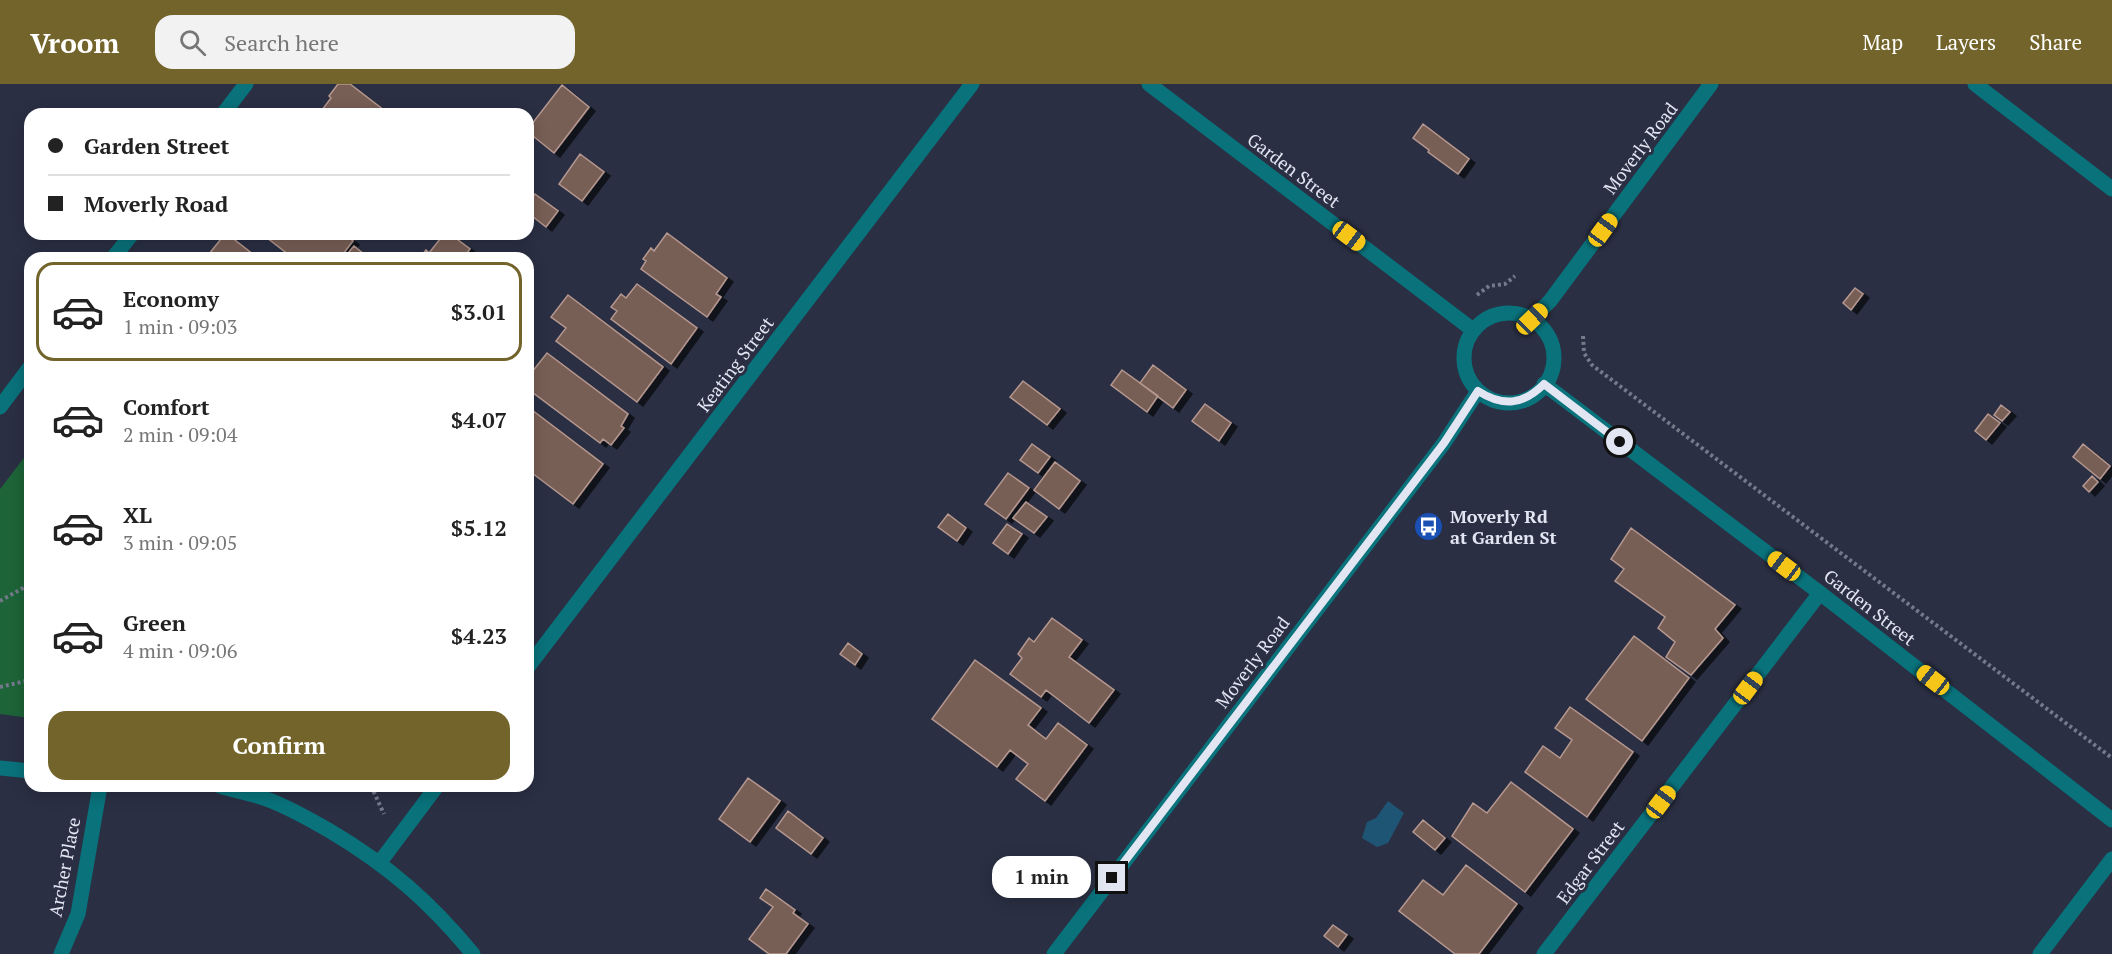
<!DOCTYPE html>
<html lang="en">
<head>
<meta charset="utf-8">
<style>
  :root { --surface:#fff; --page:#f2f2f2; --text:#222; --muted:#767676; --line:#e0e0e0; --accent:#73642b }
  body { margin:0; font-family:"PT Serif",serif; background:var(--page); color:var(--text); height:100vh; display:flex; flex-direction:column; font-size:22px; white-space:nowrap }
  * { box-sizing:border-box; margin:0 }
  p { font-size:20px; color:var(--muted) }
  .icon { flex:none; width:33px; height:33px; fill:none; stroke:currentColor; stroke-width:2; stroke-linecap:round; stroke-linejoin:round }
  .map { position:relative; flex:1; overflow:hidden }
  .drawer { position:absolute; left:24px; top:168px; width:510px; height:540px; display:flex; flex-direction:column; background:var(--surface); border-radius:18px; box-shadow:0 3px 15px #0003 }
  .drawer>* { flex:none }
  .top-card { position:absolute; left:24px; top:24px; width:510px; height:132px; border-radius:18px; box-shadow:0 3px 15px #0003; display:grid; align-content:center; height:132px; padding:0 24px; background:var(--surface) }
  .end { position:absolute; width:27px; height:27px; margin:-14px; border:8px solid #e2e6f3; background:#111; box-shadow:0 0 0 3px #111 }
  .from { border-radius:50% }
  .bubble { position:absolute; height:42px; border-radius:18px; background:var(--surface); box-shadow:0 3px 15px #0003; font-size:20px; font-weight:700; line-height:42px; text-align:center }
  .car { position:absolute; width:18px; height:36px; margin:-18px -9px; border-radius:8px; box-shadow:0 0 4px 2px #0007; background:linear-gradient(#f5c518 24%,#345 0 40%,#f5c518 0 76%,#345 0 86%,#f5c518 0) }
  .top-card b { display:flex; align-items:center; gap:21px; height:57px; font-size:22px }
  .top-card b+b { border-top:2px solid var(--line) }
  .top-card i { width:15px; height:15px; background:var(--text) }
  ul { padding:10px 0 0; list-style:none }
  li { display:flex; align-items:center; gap:18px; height:99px; margin:0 12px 9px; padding:0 12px; border:3px solid transparent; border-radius:18px }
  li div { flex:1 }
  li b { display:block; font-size:22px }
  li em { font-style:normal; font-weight:700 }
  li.active { border-color:var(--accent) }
  li>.icon { width:54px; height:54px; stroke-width:1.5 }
  .button { display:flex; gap:12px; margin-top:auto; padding:12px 24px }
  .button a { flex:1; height:69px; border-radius:18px; background:var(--accent); color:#fff; font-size:24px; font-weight:700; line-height:69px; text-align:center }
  header { display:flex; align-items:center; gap:36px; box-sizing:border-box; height:84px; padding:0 30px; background:var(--accent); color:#fff }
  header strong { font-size:28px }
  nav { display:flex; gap:33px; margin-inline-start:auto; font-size:21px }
  .search { width:420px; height:54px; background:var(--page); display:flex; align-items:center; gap:15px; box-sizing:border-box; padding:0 21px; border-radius:18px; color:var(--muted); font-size:22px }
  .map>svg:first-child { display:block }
  .green { fill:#1d6438 }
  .water { fill:#1f5574 }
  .building { fill:#785e56; stroke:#b59890; stroke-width:1.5; filter:url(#shadow) }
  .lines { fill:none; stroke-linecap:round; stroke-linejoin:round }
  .path { stroke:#757a8b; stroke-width:4; stroke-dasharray:3 3; stroke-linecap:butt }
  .minor { stroke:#09727b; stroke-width:15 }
  .route { stroke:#e2e6f3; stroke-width:8 }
  .labels { text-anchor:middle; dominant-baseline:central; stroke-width:6; stroke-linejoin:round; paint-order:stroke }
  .street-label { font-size:18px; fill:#e2e6f3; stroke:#2a2f43 }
  .poi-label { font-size:18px; font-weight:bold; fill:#e2e6f3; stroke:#2a2f43; text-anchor:start }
</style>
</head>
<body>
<header>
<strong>Vroom</strong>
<div class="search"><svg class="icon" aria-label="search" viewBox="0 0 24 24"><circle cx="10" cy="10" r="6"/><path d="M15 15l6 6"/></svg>Search here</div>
<nav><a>Map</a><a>Layers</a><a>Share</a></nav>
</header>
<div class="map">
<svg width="2112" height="870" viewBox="0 0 2112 870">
  <defs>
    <filter id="shadow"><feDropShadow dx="6" dy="4" stdDeviation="0" flood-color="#0009"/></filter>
  </defs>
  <rect width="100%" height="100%" fill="#2a2f43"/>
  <path class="green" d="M30 366V634L0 630V405Z"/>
  <path class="water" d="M1388 717 1404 729 1388 759 1377 763 1362 754 1367 738 1376 734Z"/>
  <path class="building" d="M338 0H350L389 30H319L331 14 329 12Z
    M562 1 589 23 554 69 528 48V45Z
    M1423 40 1469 75 1458 90 1428 68 1429 66 1413 54Z
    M580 70 604 88 582 117 559 100Z
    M535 110 558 127 546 143 528 129V119Z
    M667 149 727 194 716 210 721 213 707 233 641 185 646 177 643 175 651 164 654 167Z
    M225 150H227L258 174H214L209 170Z
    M262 150H344L353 157 340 174H293Z
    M444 150H450L470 165 463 174H420L426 166 429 169Z
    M354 162 369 174H344Z
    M637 200 697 244 671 280 611 235 617 227 611 223 621 210 626 214Z
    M1855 204 1863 210 1851 226 1843 219Z
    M568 211 663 283 637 318 556 257 566 244 551 233Z
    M547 269 628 330 621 342 624 344 611 361 603 355 600 359 528 305V293Z
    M1153 281 1186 306 1173 324 1140 299Z
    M1122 286 1158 312 1147 328 1111 301Z
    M1023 297 1060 325 1047 341 1010 313Z
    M1205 320 1231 339 1219 357 1192 337Z
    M2001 321 2010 328 2002 337 1994 331Z
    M528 323 603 380 573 420 528 386Z
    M1988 330 2000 339 1986 356 1975 347Z
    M1032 360 1050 373 1038 389 1020 376Z
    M2083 360 2110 382 2100 395 2073 373Z
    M1055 378 1080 397 1059 425 1034 406Z
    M1008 389 1029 404 1006 435 985 420Z
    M2092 392 2098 398 2089 408 2083 402Z
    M1026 418 1047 433 1034 449 1013 434Z
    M948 430 966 444 957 457 938 443Z
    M1007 440 1022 450 1008 470 993 459Z
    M1631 444 1735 521 1715 545 1723 554 1691 591 1666 573 1675 558 1658 544 1665 533 1615 497 1624 485 1611 475Z
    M1052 534 1082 556 1069 573 1114 606 1089 639 1046 606 1041 613 1010 590 1022 574 1018 570 1029 554 1034 558Z
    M1634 552 1689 594 1642 657 1586 615Z
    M848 559 862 570 855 581 840 570Z
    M975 576 1041 624 1028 641 1046 655 1058 639 1087 661 1045 717 1016 695 1028 680 1010 666 997 683 932 635Z
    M1570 623 1633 668 1587 733 1525 688 1543 662 1560 674 1572 656 1555 644Z
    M748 694 780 717 750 758 719 735Z
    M1511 698 1573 745 1525 808 1452 752 1473 719 1487 729Z
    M788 727 823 754 811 770 776 744Z
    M1423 736 1445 754 1435 766 1413 748Z
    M1466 781 1517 820 1479 870H1455L1399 827 1423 796 1443 811Z
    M766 805 795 826 793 829 808 840 786 870H769L749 855 773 823 760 814Z
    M1333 841 1347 851 1338 863 1324 852Z"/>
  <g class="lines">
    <path class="path" d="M1477 211 1489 202 1505 200 1515 192
      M1583 252 1584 269 1592 281 2112 674
      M0 517 30 500
      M0 603 30 596
      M371 702 384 730"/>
    <path class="minor" d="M1149 0 1473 246
      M1975 0 2112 105
      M223 30 246 0
      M113 174 132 150
      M1464 274a45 45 0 1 1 90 0a45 45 0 1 1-90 0Z
      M1532 235 1550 217 1711 0
      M1544 300 1820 509 2112 736
      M0 323 30 283
      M528 583 972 0
      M0 684 30 687
      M220 702C236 707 253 710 269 716 290 724 311 736 330 747 389 782 430 818 473 870
      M380 778 437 702
      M61 870 78 830 100 702
      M1054 870 1444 359 1478 307
      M1544 870 1820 509
      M2040 870 2112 775"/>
  </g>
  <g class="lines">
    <path class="route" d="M1112 794 1444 359 1478 307C1503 323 1523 321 1544 300L1620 358"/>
  </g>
  <defs>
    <symbol id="bus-disc" viewBox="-11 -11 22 22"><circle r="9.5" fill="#1a4fb4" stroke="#2a2f43"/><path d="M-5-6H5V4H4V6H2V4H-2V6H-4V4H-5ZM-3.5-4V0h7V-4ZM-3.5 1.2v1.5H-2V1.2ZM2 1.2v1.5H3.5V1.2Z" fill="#fff"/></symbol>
  </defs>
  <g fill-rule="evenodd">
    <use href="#bus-disc" x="1412" y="426" width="33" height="33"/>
  </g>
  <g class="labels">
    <g class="street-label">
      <text transform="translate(1640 64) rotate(-53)">Moverly Road</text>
      <text transform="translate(1294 86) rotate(37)">Garden Street</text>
      <text transform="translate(735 280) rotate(-53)">Keating Street</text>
      <text transform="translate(1870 523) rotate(38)">Garden Street</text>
      <text transform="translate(1252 578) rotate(-53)">Moverly Road</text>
      <text transform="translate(1590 778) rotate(-53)">Edgar Street</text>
      <text transform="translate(64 783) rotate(-79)">Archer Place</text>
    </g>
    <g class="poi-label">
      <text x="1450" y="432">Moverly Rd<tspan x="1450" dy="21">at Garden St</tspan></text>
    </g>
  </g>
</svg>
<i class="end from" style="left:1620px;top:358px"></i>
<i class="end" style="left:1112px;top:794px"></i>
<div class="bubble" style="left:992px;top:772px;width:99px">1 min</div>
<i class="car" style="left:1603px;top:146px;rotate:36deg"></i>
<i class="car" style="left:1349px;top:152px;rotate:127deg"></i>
<i class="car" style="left:1532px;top:235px;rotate:46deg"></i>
<i class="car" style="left:1784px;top:482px;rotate:307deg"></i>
<i class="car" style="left:1933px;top:596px;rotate:308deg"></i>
<i class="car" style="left:1748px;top:604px;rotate:37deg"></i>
<i class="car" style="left:1661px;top:718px;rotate:37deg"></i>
<div class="top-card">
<b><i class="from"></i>Garden Street</b>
<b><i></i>Moverly Road</b>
</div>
<section class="drawer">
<ul>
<li class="active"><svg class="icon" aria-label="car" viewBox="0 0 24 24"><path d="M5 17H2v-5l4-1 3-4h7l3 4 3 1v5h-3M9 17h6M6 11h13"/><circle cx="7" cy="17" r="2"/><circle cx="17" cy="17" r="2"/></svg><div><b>Economy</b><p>1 min · 09:03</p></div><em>$3.01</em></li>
<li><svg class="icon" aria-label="car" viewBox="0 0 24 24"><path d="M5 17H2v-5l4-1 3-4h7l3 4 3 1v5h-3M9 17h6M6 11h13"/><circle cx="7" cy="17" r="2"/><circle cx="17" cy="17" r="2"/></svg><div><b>Comfort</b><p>2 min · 09:04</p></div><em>$4.07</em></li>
<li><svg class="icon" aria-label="car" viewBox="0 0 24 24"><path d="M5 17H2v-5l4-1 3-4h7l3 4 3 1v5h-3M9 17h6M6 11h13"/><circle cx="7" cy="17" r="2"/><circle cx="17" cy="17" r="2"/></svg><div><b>XL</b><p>3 min · 09:05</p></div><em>$5.12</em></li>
<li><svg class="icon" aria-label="car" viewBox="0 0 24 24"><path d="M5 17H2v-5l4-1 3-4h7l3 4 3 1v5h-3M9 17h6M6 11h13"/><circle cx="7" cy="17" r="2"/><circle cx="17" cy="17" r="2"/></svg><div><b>Green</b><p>4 min · 09:06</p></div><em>$4.23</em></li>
</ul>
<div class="button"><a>Confirm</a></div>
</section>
</div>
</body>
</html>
